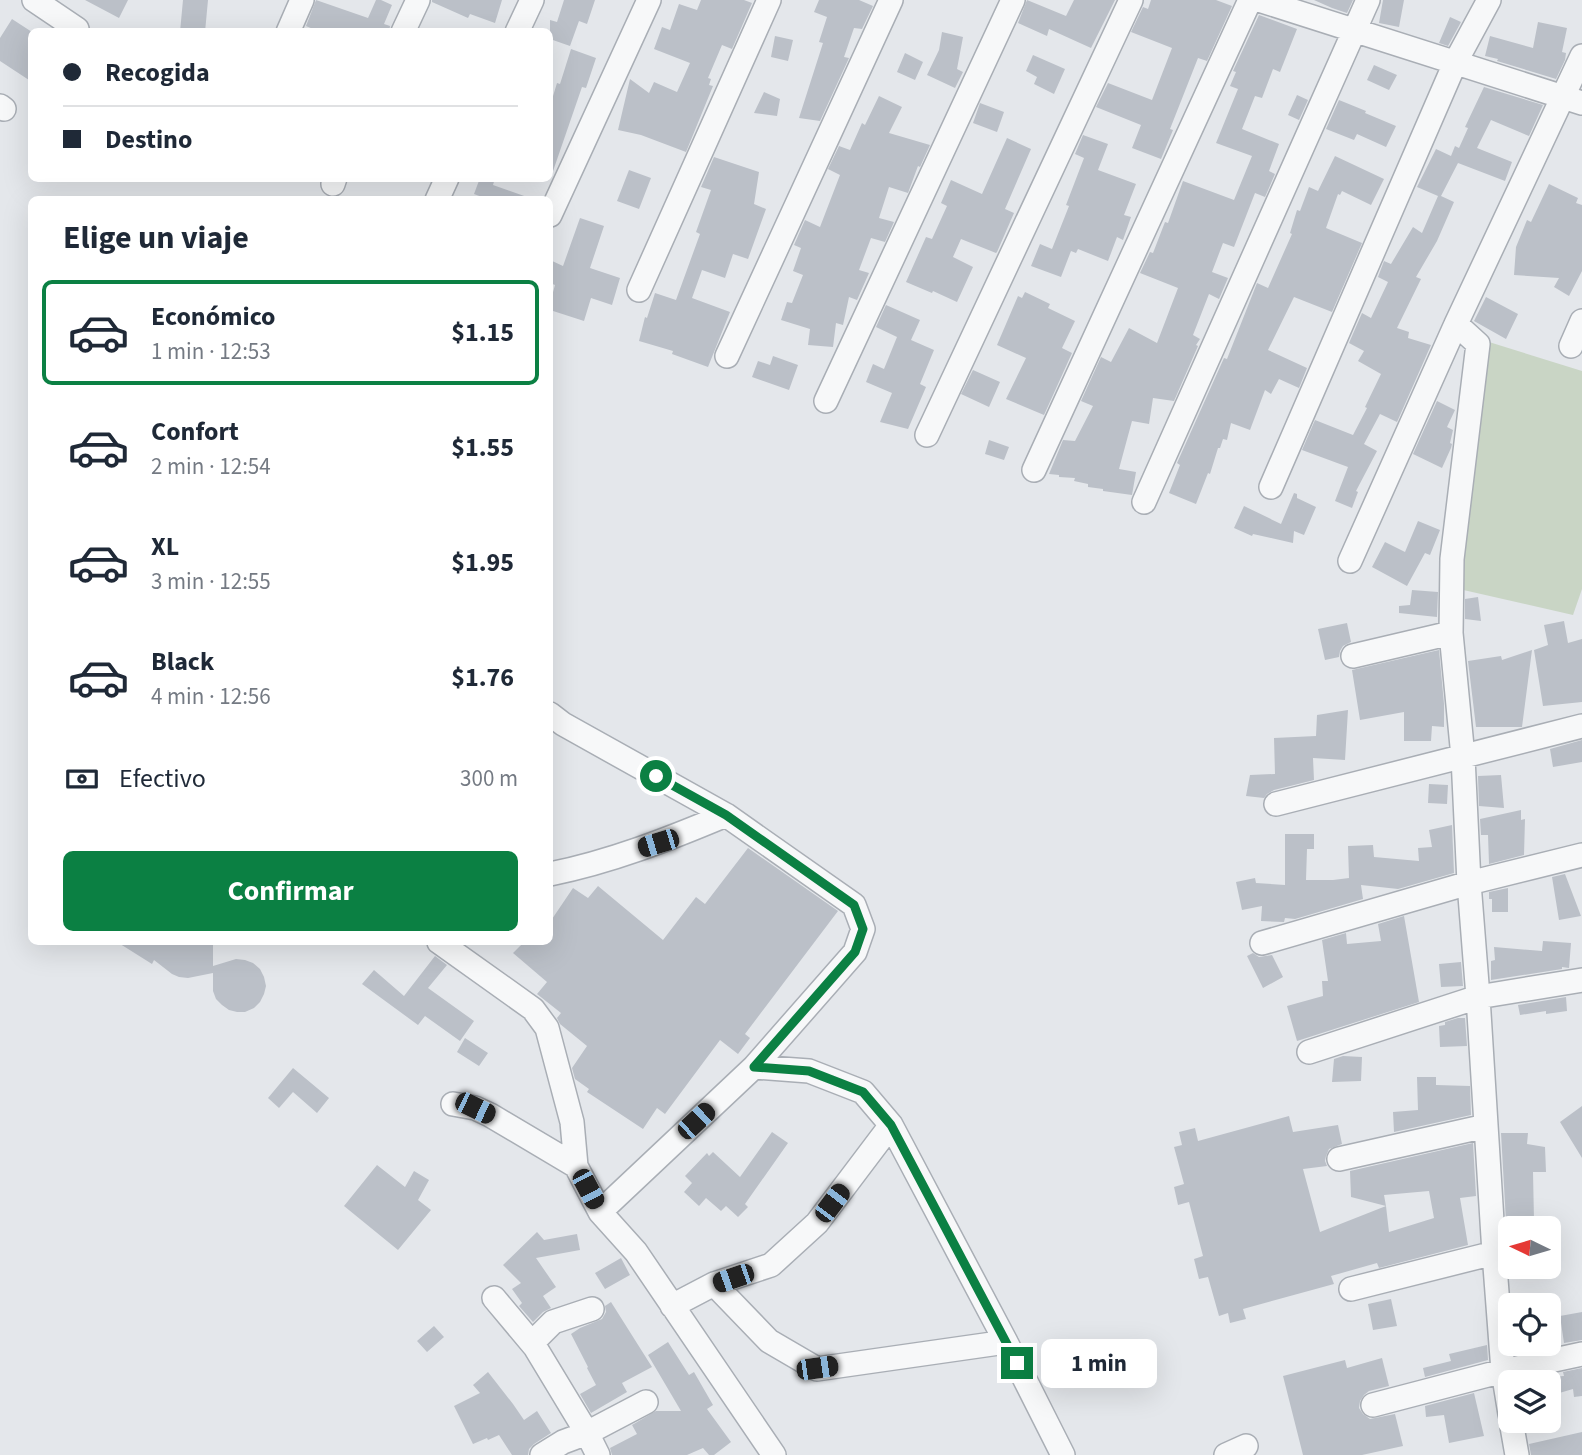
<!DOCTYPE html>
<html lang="es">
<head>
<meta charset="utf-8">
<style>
  :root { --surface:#fff; --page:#f6f6f7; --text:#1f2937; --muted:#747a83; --line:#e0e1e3; --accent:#0b8043 }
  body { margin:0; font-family:"Source Sans 3",sans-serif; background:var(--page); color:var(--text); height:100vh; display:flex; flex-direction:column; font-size:26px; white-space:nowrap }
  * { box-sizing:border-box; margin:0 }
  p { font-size:23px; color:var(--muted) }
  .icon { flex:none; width:38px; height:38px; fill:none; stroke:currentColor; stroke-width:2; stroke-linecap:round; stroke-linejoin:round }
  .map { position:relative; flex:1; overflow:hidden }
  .details { position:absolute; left:28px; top:196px; width:525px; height:749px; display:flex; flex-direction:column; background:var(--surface); border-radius:10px; box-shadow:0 7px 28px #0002 }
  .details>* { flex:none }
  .hud { position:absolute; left:28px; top:28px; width:525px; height:154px; border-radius:10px; box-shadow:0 7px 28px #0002; display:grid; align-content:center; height:154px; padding:0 35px; background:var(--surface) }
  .needle { width:46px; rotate:275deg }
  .tools { position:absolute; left:1498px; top:1216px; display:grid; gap:14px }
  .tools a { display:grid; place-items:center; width:63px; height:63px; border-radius:10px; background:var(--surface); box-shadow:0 7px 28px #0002; font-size:35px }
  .end { position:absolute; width:32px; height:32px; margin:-16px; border:9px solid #0b8043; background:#fff; box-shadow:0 0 0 4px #fff }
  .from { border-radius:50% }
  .bubble { position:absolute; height:49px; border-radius:10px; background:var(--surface); box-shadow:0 7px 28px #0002; font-size:23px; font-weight:700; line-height:49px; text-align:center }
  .car { position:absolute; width:21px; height:42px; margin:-21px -10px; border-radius:9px; box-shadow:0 0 5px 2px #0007; background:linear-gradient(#222 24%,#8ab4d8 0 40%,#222 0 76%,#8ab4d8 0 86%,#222 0) }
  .hud b { display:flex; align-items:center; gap:24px; height:66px; font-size:26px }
  .hud b+b { border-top:2px solid var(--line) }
  .hud i { width:18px; height:18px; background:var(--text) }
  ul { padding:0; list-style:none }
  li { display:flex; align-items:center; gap:21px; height:105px; margin:0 14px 10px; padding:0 21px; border:4px solid transparent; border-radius:10px }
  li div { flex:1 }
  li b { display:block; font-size:26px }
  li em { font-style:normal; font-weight:700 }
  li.selected { border-color:var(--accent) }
  li>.icon { width:63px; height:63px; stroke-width:1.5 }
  h2 { padding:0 35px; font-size:32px; line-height:84px }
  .pay { display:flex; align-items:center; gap:18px; height:77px; padding:0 35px; font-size:26px }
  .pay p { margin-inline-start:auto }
  .action { display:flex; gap:14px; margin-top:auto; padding:14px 35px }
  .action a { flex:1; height:80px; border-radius:10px; background:var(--accent); color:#fff; font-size:28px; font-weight:700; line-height:80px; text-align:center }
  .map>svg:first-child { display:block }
  .green { fill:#c9d5c5 }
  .building { fill:#bbc0c8 }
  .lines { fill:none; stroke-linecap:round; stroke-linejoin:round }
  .minor-casing { stroke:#a9aeb5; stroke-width:26 }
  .minor { stroke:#f7f8f9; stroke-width:23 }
  .route { stroke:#0b8043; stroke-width:9 }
</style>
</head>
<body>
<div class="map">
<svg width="1582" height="1455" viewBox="0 0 1582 1455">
  <rect width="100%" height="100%" fill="#e4e7eb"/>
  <path class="green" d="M1489 342 1582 371V589L1573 615 1459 589Z"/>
  <path class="building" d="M85 0H128L119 18Z
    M183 0H208L205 32H180Z
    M316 0 368 18 376 0H381L392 5 384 24 390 26 389 32H320L306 26Z
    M432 0H502L495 23 470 14 468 18 432 2Z
    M564 0H595L587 24 579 21 570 46 550 39V20L557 22Z
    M701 0H744L752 3 732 49 722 45 708 78 711 79 709 85 713 86 686 152 641 135 618 130 630 79 649 93 654 82 677 92 690 63 654 49 662 27 670 30 679 4 697 10Z
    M819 0H859L873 6 862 29 854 28 844 57 849 58 820 121 799 118 823 43 819 42 827 17 814 12Z
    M1027 0 1066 16 1074 0H1115L1091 48 1049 29 1047 36 1018 23Z
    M1151 0H1216L1232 6 1207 61 1198 58 1170 129 1173 130 1161 159 1132 148 1141 125 1096 107 1108 83 1152 100 1172 48 1131 32 1143 7 1148 9Z
    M1314 0H1353L1347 13 1332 8Z
    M1383 0H1404L1399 27 1379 23Z
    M1259 15 1297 29 1280 72 1273 69 1262 98 1255 96 1242 129 1279 144 1269 171 1275 174 1265 197 1255 193 1234 247 1223 243 1212 272 1228 278 1219 299 1209 294 1193 335 1200 339 1196 345 1198 346 1174 401 1153 398 1149 424 1132 421 1119 469 1136 472 1132 495 1103 491V489L1088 487V484L1074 481 1075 478 1059 477V475L1049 474 1063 440 1075 441 1093 406 1081 401 1101 357 1111 362 1129 328 1157 343 1178 288 1140 273 1150 252 1153 253 1165 222 1168 223 1183 181 1234 200 1252 156 1216 143 1238 89 1230 86 1236 72 1233 71Z
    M1450 17 1461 22 1448 46 1439 43Z
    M12 19 32 32V82L0 61V38Z
    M1538 22 1567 28 1562 52 1566 53 1565 60 1556 79 1497 61 1498 59 1485 56 1490 36 1533 48Z
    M942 32 963 37 957 69 963 72 955 88 927 75 939 50Z
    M775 36 793 40 788 61 771 57Z
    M571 49 596 58 586 88 582 87 552 174 550 173V106L557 83 560 84Z
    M905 53 923 62 915 80 897 72Z
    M1033 55 1065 69 1054 94 1034 84 1037 77 1026 71Z
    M1374 65 1397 75 1389 90 1367 80Z
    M1484 87 1543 105 1529 136 1491 120 1477 148 1512 162 1505 181 1458 163 1441 196 1454 202 1437 241 1416 277 1421 279 1397 328 1409 332 1408 338 1431 345 1397 422 1380 414 1364 444 1377 451 1356 491 1358 492 1352 508 1335 501 1348 467 1302 450 1315 420 1353 435 1367 408 1365 407 1381 374 1358 361 1364 351 1349 343 1362 313 1371 318 1388 282 1378 277 1384 261 1391 264 1413 227 1422 233 1438 196 1417 187 1436 149 1451 156 1455 146 1459 148 1468 128 1465 127Z
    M764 92 780 99 777 116 754 113Z
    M1297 95 1308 100 1299 120 1288 115Z
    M879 96 902 107 889 133 930 145 920 167 918 166 908 193 889 187 879 218 894 222 885 242 871 238 859 270 869 273 857 300 849 297 843 325 836 323 833 347 808 345 810 329 781 320 787 302 792 303 803 275 793 271 801 248 794 245 805 220 820 227 840 175 828 169 839 146 850 150 862 123 865 125Z
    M1339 100 1366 111 1365 113 1396 126 1386 147 1357 134 1354 140 1326 129Z
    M980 103 1004 112 997 132 973 123Z
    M1083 135 1108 144 1098 170 1136 184 1124 215 1131 217 1123 240 1117 237 1108 261 1078 249 1076 253 1071 251 1061 277 1031 266 1040 244 1052 249 1069 206 1066 205 1084 158 1075 154Z
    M1007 138 1031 149 1005 209 1014 213 997 252 996 253 961 239 953 257 973 267 957 302 933 291 932 293 906 282 926 237 932 239 947 206 941 203 951 180 982 194Z
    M1335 156 1384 179 1371 205 1342 191 1340 195 1338 194 1326 228 1362 243 1332 312 1294 297 1268 350 1307 368 1299 388 1279 379 1271 394 1265 390 1250 430 1231 423 1227 440 1223 439 1220 448H1218L1210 474 1208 473 1196 504 1169 493 1180 465 1177 463 1224 358 1227 359 1257 283 1268 288 1292 234 1290 233 1297 210 1300 211 1309 187 1318 191Z
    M714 157 759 172 754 204 766 209 748 259 733 254 725 278 702 270 692 298 730 312 708 367 672 354 673 351 639 341 645 317 647 318 655 293 676 300 700 234 696 232 711 190 701 187Z
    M629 170 651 178 639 209 617 201Z
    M480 178H495L493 185 527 197V200H490L474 194Z
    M1549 184 1578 198 1576 203 1582 205V271L1569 296 1554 287 1559 278 1514 275 1516 247 1527 220 1531 222Z
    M580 218 604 226 590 268 620 278 612 305 591 298 584 321 550 310V303L555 285 550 283V260L563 266Z
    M1025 292 1050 304 1048 308 1075 321 1062 348 1072 353 1044 415 1006 399 1026 358 997 345 1018 296 1022 298Z
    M1486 297 1518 314 1506 339 1474 321Z
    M886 305 920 320 911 340 934 350 920 384 926 387 908 429 880 422 892 393 866 382 873 364 884 369 897 337 876 327Z
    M773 356 798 365 789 390 752 377 758 361 770 365Z
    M973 370 1000 382 989 407 961 394Z
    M1437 401 1455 410 1447 427 1453 430 1450 443 1452 444 1451 448 1442 468 1413 454Z
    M989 440 1009 447 1004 460 985 454Z
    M1294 493 1297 494V498L1316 507 1304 535 1294 531 1293 543 1253 534 1252 536 1234 528 1244 506 1281 524Z
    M1418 521 1440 530 1430 555 1425 553 1407 586 1372 567 1385 542 1405 552Z
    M1412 590 1438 592 1437 617 1399 613V606L1410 605Z
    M1478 597 1481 621 1465 619V599Z
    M1564 621 1568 643 1582 639V702L1543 706 1534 650 1548 645 1544 625Z
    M1347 623 1351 642 1343 646 1340 651 1339 657 1325 660 1318 629Z
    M1439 650 1444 704V727L1432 726 1431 741H1404V712L1360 720 1352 670Z
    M1532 650 1522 727H1476L1468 661 1501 656 1502 660Z
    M1348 710 1345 760 1313 758 1314 780 1274 790 1267 794 1264 798 1246 796 1250 775 1275 774 1274 738 1316 736 1317 715Z
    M1582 740V762L1553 767 1550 749Z
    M1501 775 1504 808 1479 806 1478 776Z
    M1429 784 1448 785 1447 804 1428 803Z
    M1521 810V820L1525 819 1524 855 1489 864 1488 835H1481L1480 819Z
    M1452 825 1454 873 1398 889 1361 885 1363 899 1295 919 1285 918 1284 922 1261 921 1262 906 1242 910 1236 882 1255 878 1256 883 1285 885V834H1314V849H1307L1306 880H1333L1349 878 1348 846 1373 845 1374 857 1419 861 1418 848 1432 847 1429 830Z
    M748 848 838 911 745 1034 750 1038 738 1054 720 1040 665 1114 657 1108 643 1129 587 1092 589 1089 575 1079 572 1068 587 1046 560 1024 557 1018 561 1013 537 994 547 982 513 953 524 942H550V922L573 888 588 898 598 886 663 940 696 897 705 904Z
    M1565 874 1581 916 1559 920 1552 877Z
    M1508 888V912H1492V899H1489V892Z
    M1404 916 1419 1002 1297 1041 1287 1006 1323 996 1322 981H1328L1322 940 1346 933 1347 944 1381 941 1378 924Z
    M1543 941 1571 943 1569 968 1562 967V969L1491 980V961L1495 960 1494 947 1542 951Z
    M117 942H213V966L236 959 245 960 253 963 260 969 264 977 266 986 264 994 260 1002 254 1008 245 1012H237L229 1010 222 1005 216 999 213 991V973L188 978 179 977 172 974 154 960 152 964Z
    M1253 953 1259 957 1272 955 1283 977 1263 988 1247 956Z
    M435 956 447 965 428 988 474 1021 460 1041 425 1016 418 1025 362 984 374 970 404 996Z
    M1461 962 1463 986 1441 987 1439 964Z
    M1566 997 1567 1011 1546 1014V1011L1520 1015 1518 1005Z
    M1458 1018H1465L1467 1046 1440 1047 1439 1026 1445 1025V1022Z
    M465 1038 488 1053 479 1066 457 1052Z
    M1343 1056 1362 1057 1361 1081 1332 1082 1334 1059Z
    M293 1068 329 1098 317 1113 293 1092 279 1108 268 1098Z
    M1417 1077H1436V1085L1470 1086 1471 1115 1394 1132 1393 1112 1418 1110Z
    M1582 1106V1158L1560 1122Z
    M1289 1116 1293 1132 1338 1125 1342 1144 1329 1149 1326 1156 1325 1161 1327 1166 1303 1169 1320 1232 1386 1206 1389 1232 1434 1218 1429 1191 1384 1195 1386 1206 1351 1197 1350 1171 1473 1143 1476 1196 1460 1198 1468 1245 1379 1268 1377 1263 1331 1276 1334 1284 1243 1309 1246 1319 1230 1323 1228 1313 1219 1316 1208 1277 1199 1279 1194 1259 1203 1256 1189 1202 1178 1205 1174 1187 1184 1184 1174 1147 1182 1145 1179 1132 1195 1128 1198 1141Z
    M772 1132 788 1143 745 1204 748 1207 738 1217 726 1206 721 1211 706 1198 699 1206 684 1192 692 1183 685 1176 707 1153 709 1156 713 1152 740 1177Z
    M1501 1133H1528L1527 1144 1545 1147 1546 1172H1533L1534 1220 1506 1221Z
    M377 1165 405 1187 414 1171 429 1180 418 1200 431 1210 398 1250 344 1206Z
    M537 1232 544 1240 577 1234 580 1250 536 1258 556 1287 543 1296 551 1308 543 1312 533 1322 519 1306 522 1303 512 1289 521 1283 503 1265Z
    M621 1258 630 1275 605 1289 595 1273Z
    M1391 1299 1397 1326 1373 1330 1368 1304Z
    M611 1302 652 1367 622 1383 627 1392 591 1413 580 1394 596 1385 587 1368 588 1367 571 1334 580 1328 602 1319 606 1312 605 1306Z
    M1582 1312V1340L1564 1343 1560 1316Z
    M434 1326 444 1337 427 1352 417 1341Z
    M668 1342 689 1375 694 1372 713 1405 707 1409 731 1442 714 1455H709L703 1448 687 1455H612L610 1448 637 1434 632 1425 656 1411H681L648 1355Z
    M1487 1345 1488 1360 1425 1377 1423 1368 1451 1361 1449 1354Z
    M1382 1358 1389 1386 1369 1391 1364 1395 1360 1401 1359 1408 1363 1414 1370 1419 1395 1414 1403 1446 1362 1455H1303L1283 1376 1345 1360 1347 1368Z
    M1582 1368V1396L1574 1397 1573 1389 1549 1396V1377L1564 1376 1563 1372Z
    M488 1372 513 1404 524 1420 537 1411 551 1433 534 1444 529 1449 528 1455H512L499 1435 488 1440 487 1438 473 1444 454 1406 480 1393 473 1385Z
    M1474 1393 1484 1436 1449 1443 1444 1415 1426 1417 1425 1406Z
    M1582 1432V1455H1531L1529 1444Z"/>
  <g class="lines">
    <defs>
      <path id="minor" d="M34 0 77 29
        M1259 0 1582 103
        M288 32 302 0
        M403 32 418 0
        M517 32 532 0
        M0 106 4 109
        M333 184 335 178
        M437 200 447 178
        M550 215 649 0
        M639 290 769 0
        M1456 324 1478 344 1452 559 1451 633 1463 757 1469 883 1478 997 1494 1253 1503 1371 1510 1414
        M1571 346 1582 321
        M727 356 891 0
        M826 401 1013 0
        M927 435 1131 0
        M1034 470 1250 0
        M1271 487 1455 63 1489 0
        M1144 502 1368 0
        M1350 561 1456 324 1582 56
        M1353 656 1451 633
        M550 714 563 724 726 815 854 905 863 929 855 952 754 1067 600 1212
        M1276 804 1582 726
        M550 874C610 862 669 839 726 815
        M439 942 533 1009 547 1028 572 1122 576 1166 600 1212 636 1252 774 1455
        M1262 943 1469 883 1582 855
        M1309 1052 1478 997 1582 980
        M754 1067 809 1071 863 1092 891 1125 1006 1342 1063 1455
        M453 1104 475 1108 490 1115 576 1166
        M1339 1159 1486 1126
        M714 1284 771 1265 817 1223 891 1125
        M1351 1289 1494 1253
        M494 1298 535 1347 587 1433 598 1455
        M672 1306 714 1284 769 1341 817 1369 1006 1342
        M532 1343 553 1322 592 1309
        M1373 1405 1503 1371 1582 1354
        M1511 1421 1517 1455
        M542 1455 563 1442 587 1433 646 1402
        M1226 1455 1246 1446"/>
    </defs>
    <use href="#minor" class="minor-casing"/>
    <use href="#minor" class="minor"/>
  </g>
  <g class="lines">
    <path class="route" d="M656 776 726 815 854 905 863 929 855 952 754 1067 809 1071 863 1092 891 1125 1017 1363"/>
  </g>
</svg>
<div class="tools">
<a><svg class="needle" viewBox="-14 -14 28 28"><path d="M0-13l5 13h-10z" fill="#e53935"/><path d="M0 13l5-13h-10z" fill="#747a83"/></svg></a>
<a><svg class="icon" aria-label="locate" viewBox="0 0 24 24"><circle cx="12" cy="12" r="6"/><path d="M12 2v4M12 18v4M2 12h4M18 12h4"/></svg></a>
<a><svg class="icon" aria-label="layers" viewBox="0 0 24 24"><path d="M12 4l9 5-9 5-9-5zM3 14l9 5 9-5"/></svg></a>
</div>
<i class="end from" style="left:656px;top:776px"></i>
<i class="end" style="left:1017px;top:1363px"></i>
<div class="bubble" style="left:1041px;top:1339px;width:116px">1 min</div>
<i class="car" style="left:658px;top:843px;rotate:253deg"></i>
<i class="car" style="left:475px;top:1108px;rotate:116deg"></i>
<i class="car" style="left:696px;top:1121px;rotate:47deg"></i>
<i class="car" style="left:588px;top:1189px;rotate:152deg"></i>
<i class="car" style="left:832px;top:1203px;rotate:37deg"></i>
<i class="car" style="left:733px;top:1278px;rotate:251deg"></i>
<i class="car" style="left:817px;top:1368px;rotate:82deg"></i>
<div class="hud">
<b><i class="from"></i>Recogida</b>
<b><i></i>Destino</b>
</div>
<section class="details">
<h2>Elige un viaje</h2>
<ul>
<li class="selected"><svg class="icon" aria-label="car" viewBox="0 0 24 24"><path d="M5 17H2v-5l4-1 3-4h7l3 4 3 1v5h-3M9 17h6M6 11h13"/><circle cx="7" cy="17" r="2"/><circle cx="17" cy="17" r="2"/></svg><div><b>Económico</b><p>1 min · 12:53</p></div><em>$1.15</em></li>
<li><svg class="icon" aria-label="car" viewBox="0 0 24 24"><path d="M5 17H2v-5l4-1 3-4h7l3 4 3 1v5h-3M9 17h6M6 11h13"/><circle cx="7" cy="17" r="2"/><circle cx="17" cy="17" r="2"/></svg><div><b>Confort</b><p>2 min · 12:54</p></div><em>$1.55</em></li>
<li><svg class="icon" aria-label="car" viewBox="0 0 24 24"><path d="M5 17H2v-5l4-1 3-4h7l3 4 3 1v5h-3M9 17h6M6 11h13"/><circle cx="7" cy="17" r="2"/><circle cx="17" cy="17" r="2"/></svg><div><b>XL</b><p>3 min · 12:55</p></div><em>$1.95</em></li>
<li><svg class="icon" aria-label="car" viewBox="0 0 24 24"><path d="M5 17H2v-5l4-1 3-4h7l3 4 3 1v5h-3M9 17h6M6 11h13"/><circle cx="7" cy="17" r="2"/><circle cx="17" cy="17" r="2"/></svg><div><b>Black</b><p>4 min · 12:56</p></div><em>$1.76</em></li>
</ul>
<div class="pay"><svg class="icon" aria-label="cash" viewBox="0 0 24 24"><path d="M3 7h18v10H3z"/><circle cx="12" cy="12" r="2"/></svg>Efectivo<p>300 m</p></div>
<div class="action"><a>Confirmar</a></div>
</section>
</div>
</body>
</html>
